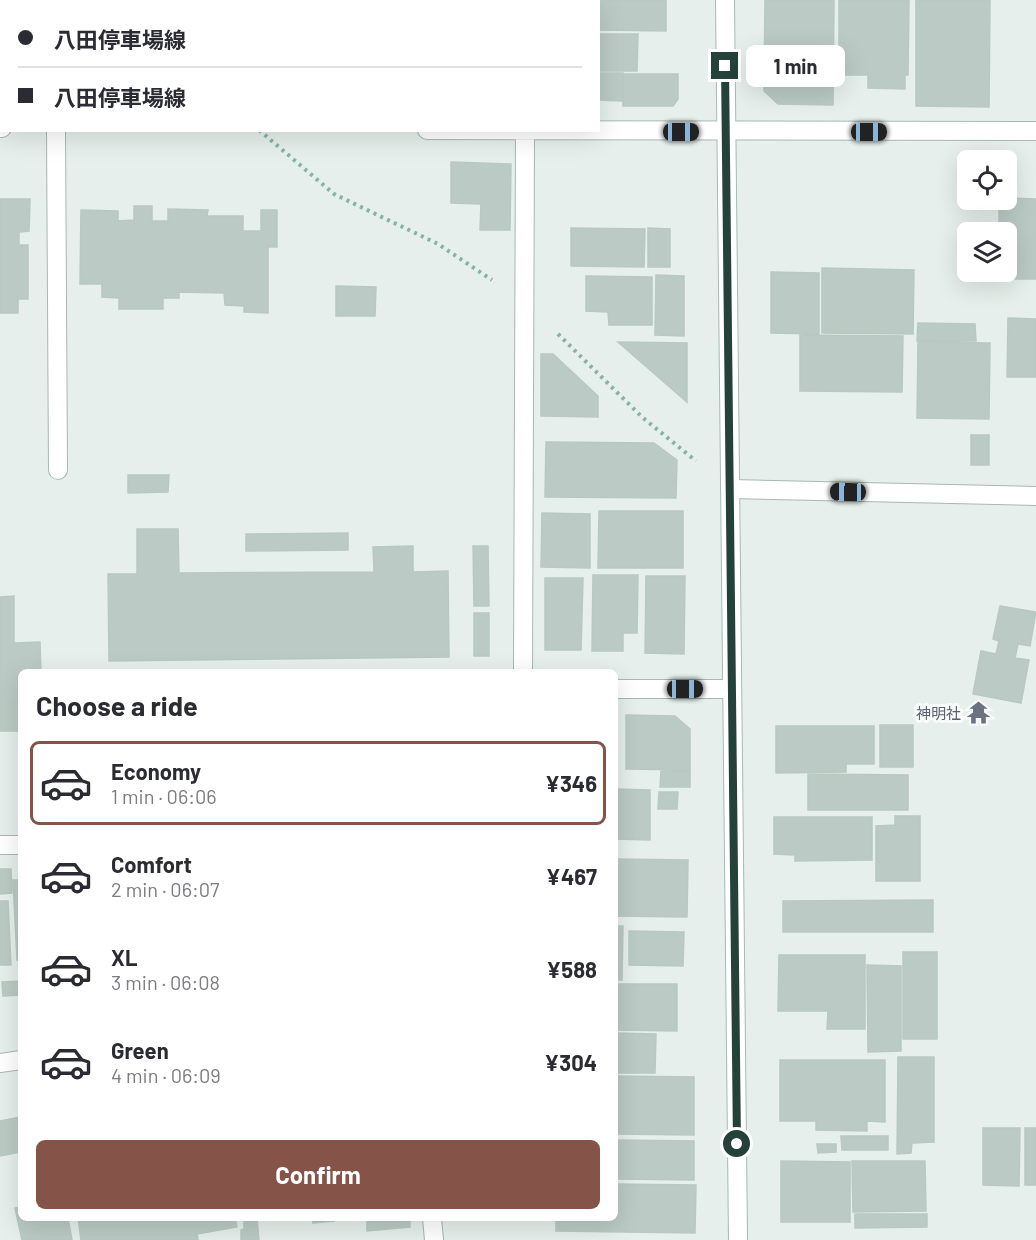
<!DOCTYPE html>
<html lang="en">
<head>
<meta charset="utf-8">
<style>
  :root { --surface:#fff; --page:#f2f2f3; --text:#2b2b33; --muted:#7c7c81; --line:#e1e1e2; --accent:#855347 }
  body { margin:0; font-family:Barlow,"Noto Sans JP",sans-serif; background:var(--page); color:var(--text); height:100vh; display:flex; flex-direction:column; font-size:22px; white-space:nowrap }
  * { box-sizing:border-box; margin:0 }
  p { font-size:20px; color:var(--muted) }
  .icon { flex:none; width:33px; height:33px; fill:none; stroke:currentColor; stroke-width:2; stroke-linecap:round; stroke-linejoin:round }
  .map { position:relative; flex:1; overflow:hidden }
  .panel { position:absolute; left:18px; top:669px; width:600px; height:552px; display:flex; flex-direction:column; background:var(--surface); border-radius:9px; box-shadow:0 6px 24px #0002 }
  .panel>* { flex:none }
  .guide { position:absolute; left:0px; top:0px; width:600px; height:132px; box-shadow:0 6px 24px #0002; display:grid; align-content:center; height:132px; padding:0 18px; background:var(--surface) }
  .tools { position:absolute; left:957px; top:150px; display:grid; gap:12px }
  .tools a { display:grid; place-items:center; width:60px; height:60px; border-radius:9px; background:var(--surface); box-shadow:0 6px 24px #0002; font-size:30px }
  .end { position:absolute; width:27px; height:27px; margin:-14px; border:8px solid #24423a; background:#fff; box-shadow:0 0 0 3px #fff }
  .from { border-radius:50% }
  .bubble { position:absolute; height:42px; border-radius:9px; background:var(--surface); box-shadow:0 6px 24px #0002; font-size:20px; font-weight:700; line-height:42px; text-align:center }
  .car { position:absolute; width:18px; height:36px; margin:-18px -9px; border-radius:8px; box-shadow:0 0 4px 2px #0007; background:linear-gradient(#222 24%,#8ab4d8 0 40%,#222 0 76%,#8ab4d8 0 86%,#222 0) }
  .guide b { display:flex; align-items:center; gap:21px; height:57px; font-size:22px }
  .guide b+b { border-top:2px solid var(--line) }
  .guide i { width:15px; height:15px; background:var(--text) }
  ul { padding:0; list-style:none }
  li { display:flex; align-items:center; gap:18px; height:84px; margin:0 12px 9px; padding:0 6px; border:3px solid transparent; border-radius:9px }
  li div { flex:1 }
  li b { display:block; font-size:22px }
  li em { font-style:normal; font-weight:700 }
  li.current { border-color:var(--accent) }
  li>.icon { width:54px; height:54px; stroke-width:1.5 }
  h2 { padding:0 18px; font-size:27px; line-height:72px }
  .primary-button { display:flex; gap:12px; margin-top:auto; padding:12px 18px }
  .primary-button a { flex:1; height:69px; border-radius:9px; background:var(--accent); color:#fff; font-size:24px; font-weight:700; line-height:69px; text-align:center }
  .map>svg:first-child { display:block }
  .building { fill:#bbcac4; stroke:#b8c9c2; stroke-width:1.5 }
  .lines { fill:none; stroke-linecap:round; stroke-linejoin:round }
  .service-casing { stroke:#a8b8b2; stroke-width:20 }
  .minor-casing { stroke:#a8b8b2; stroke-width:20 }
  .secondary-casing { stroke:#a4bbb3; stroke-width:20 }
  .path { stroke:#86b3a5; stroke-width:4; stroke-dasharray:3 4.5; stroke-linecap:butt }
  .service { stroke:#fff; stroke-width:18 }
  .minor { stroke:#fff; stroke-width:18 }
  .secondary { stroke:#fff; stroke-width:18 }
  .route { stroke:#24423a; stroke-width:8 }
  .labels { text-anchor:middle; dominant-baseline:central; stroke-width:6; stroke-linejoin:round; paint-order:stroke }
  .worship-label { font-size:15px; fill:#5b616d; stroke:#f7fbf9; text-anchor:end }
</style>
</head>
<body>
<div class="map">
<svg width="1036" height="1240" viewBox="0 0 1036 1240">
  <rect width="100%" height="100%" fill="#e6efeb"/>
  <path class="building" d="M0 0H96L2 2V57Z
    M102 0H175L102 2Z
    M551 0H666V31L598 30V2H551Z
    M765 0H834L833 105 778 104 764 91Z
    M839 0H909L908 75H905V89L868 88V75H839Z
    M916 0H990L989 107 916 106Z
    M598 34H638L637 71H598Z
    M600 73H623L622 101 600 100Z
    M623 74H678V99L673 106H623Z
    M451 162 511 164 510 230H480L481 204 451 203Z
    M1006 198 1036 199V279H998V272H1006V232H999V200Z
    M0 199H30L29 231 19 232V245H28V299H18V313H0Z
    M134 206H152V221H168V209L208 210 207 216H243V231H261V210H277V247H268V313L244 312V306L225 305 224 293 179 292V298H163V309H119V298L102 297V284H80L81 210 118 211V221L134 220Z
    M571 228 645 229 644 267 571 266Z
    M648 228 670 229V267H648Z
    M822 268 914 270 913 334 822 333Z
    M771 272 819 273V334L771 333Z
    M656 275 684 276V336L655 335Z
    M586 276 652 277V325H609L608 312 586 311Z
    M336 286 376 287 375 316H336Z
    M1008 318 1036 319V377H1007Z
    M918 323 975 324 976 341H917Z
    M800 335 903 336 902 392 800 391Z
    M618 342 687 343V402Z
    M918 342 990 343 989 419 917 418Z
    M541 354H553L598 396V417L541 416Z
    M971 435H989V465H971Z
    M546 442 654 443 677 460 676 498 545 497Z
    M128 475H169L168 492 128 493Z
    M599 511H683V568H598Z
    M542 513 590 514V568L541 567Z
    M137 529H178L179 573 374 572 373 547 413 546V572L448 571 449 657 109 661 108 574H137Z
    M348 533V550L246 551V534Z
    M473 546H488L489 606H474Z
    M593 575H638L637 633H623V651H592Z
    M646 576H685L684 654 645 653Z
    M545 578H583L581 650H545Z
    M14 596V643L40 642 41 672H21V731H0V597Z
    M1000 606 1036 612 1030 646 1018 644 1015 658 1029 660 1021 703 973 694 981 651 996 654 999 641 993 639Z
    M474 613H489V656H474Z
    M626 715 675 716 690 729V770L626 769Z
    M880 725H913V767H880Z
    M776 726H874V764H846V772L776 773Z
    M661 771H690V787H660Z
    M808 774 908 775V810H808Z
    M615 789 650 790V840L615 839Z
    M659 792H678L677 809H658Z
    M895 816H920V881H876V826L895 825Z
    M774 817H872V860L795 861V855L774 854Z
    M615 859 688 860 687 917 615 916Z
    M0 869H11L12 893 0 894Z
    M13 880H21V960H17Z
    M933 900V932H783V901Z
    M0 901H8L11 965H0Z
    M615 926H623L622 980H615Z
    M629 931 684 932 683 966 629 965Z
    M903 952H937V1039H903Z
    M779 955H865V1029H827L828 1011H778Z
    M867 965 901 966V1051L868 1052Z
    M21 981V995L3 996 2 982Z
    M615 984H677V1031L615 1030Z
    M615 1033 656 1034 655 1073H615Z
    M898 1057H934V1142L912 1143 911 1153 897 1154Z
    M780 1060H885V1122L867 1121V1131L816 1130V1121H780Z
    M615 1076 694 1077V1135L615 1134Z
    M21 1117V1152L0 1156V1121Z
    M983 1128H1020L1019 1186 983 1185Z
    M1025 1128H1036V1185H1025Z
    M841 1136H888V1150H842Z
    M615 1140 694 1141V1180L615 1179Z
    M817 1144H836V1152L818 1153Z
    M781 1161 850 1162V1222H781Z
    M852 1161H925L926 1211 853 1212Z
    M615 1184 696 1185 695 1233 556 1231V1218H615Z
    M21 1207V1218H68L72 1240H22L15 1208Z
    M855 1214H927V1227L855 1228Z
    M78 1218H235L237 1227 197 1234 198 1240H81Z
    M244 1218H257L259 1240H241V1230L244 1229Z
    M312 1218H333L334 1221 313 1223Z
    M367 1218H410V1227L367 1231Z"/>
  <g class="lines">
    <defs>
      <path id="service" d="M56 130 58 470"/>
      <path id="minor" d="M0 128H2
        M427 130 1036 131
        M730 489 1036 496
        M523 672 525 131
        M615 689H732
        M0 845H21
        M0 1063 21 1060
        M432 1218 434 1240"/>
      <path id="secondary" d="M725 0 738 1240"/>
    </defs>
    <use href="#service" class="service-casing"/>
    <use href="#minor" class="minor-casing"/>
    <use href="#secondary" class="secondary-casing"/>
    <path class="path" d="M259 130 334 194 438 244 492 280
      M558 334 642 417 696 461"/>
    <use href="#service" class="service"/>
    <use href="#minor" class="minor"/>
    <use href="#secondary" class="secondary"/>
  </g>
  <g class="lines">
    <path class="route" d="M725 66 737 1144"/>
  </g>
  <defs>
    <symbol id="temple-bare" viewBox="-9 -9 18 18"><path d="M0-6L5-2H3V0L6.5 2.5H4V6H1.5V3h-3V6H-4V2.5H-6.5L-3 0V-2H-5Z" fill="#6b7280" stroke="#f7fbf9" stroke-width="2.5" paint-order="stroke"/></symbol>
  </defs>
  <g fill-rule="evenodd">
    <use href="#temple-bare" x="962" y="696" width="33" height="33"/>
  </g>
  <g class="labels">
    <g class="worship-label">
      <text x="961" y="713">神明社</text>
    </g>
  </g>
</svg>
<div class="tools">
<a><svg class="icon" aria-label="locate" viewBox="0 0 24 24"><circle cx="12" cy="12" r="6"/><path d="M12 2v4M12 18v4M2 12h4M18 12h4"/></svg></a>
<a><svg class="icon" aria-label="layers" viewBox="0 0 24 24"><path d="M12 4l9 5-9 5-9-5zM3 14l9 5 9-5"/></svg></a>
</div>
<i class="end from" style="left:737px;top:1144px"></i>
<i class="end" style="left:725px;top:66px"></i>
<div class="bubble" style="left:746px;top:45px;width:99px">1 min</div>
<i class="car" style="left:681px;top:132px;rotate:90deg"></i>
<i class="car" style="left:869px;top:132px;rotate:90deg"></i>
<i class="car" style="left:848px;top:492px;rotate:271deg"></i>
<i class="car" style="left:685px;top:689px;rotate:90deg"></i>
<div class="guide">
<b><i class="from"></i>八田停車場線</b>
<b><i></i>八田停車場線</b>
</div>
<section class="panel">
<h2>Choose a ride</h2>
<ul>
<li class="current"><svg class="icon" aria-label="car" viewBox="0 0 24 24"><path d="M5 17H2v-5l4-1 3-4h7l3 4 3 1v5h-3M9 17h6M6 11h13"/><circle cx="7" cy="17" r="2"/><circle cx="17" cy="17" r="2"/></svg><div><b>Economy</b><p>1 min · 06:06</p></div><em>¥346</em></li>
<li><svg class="icon" aria-label="car" viewBox="0 0 24 24"><path d="M5 17H2v-5l4-1 3-4h7l3 4 3 1v5h-3M9 17h6M6 11h13"/><circle cx="7" cy="17" r="2"/><circle cx="17" cy="17" r="2"/></svg><div><b>Comfort</b><p>2 min · 06:07</p></div><em>¥467</em></li>
<li><svg class="icon" aria-label="car" viewBox="0 0 24 24"><path d="M5 17H2v-5l4-1 3-4h7l3 4 3 1v5h-3M9 17h6M6 11h13"/><circle cx="7" cy="17" r="2"/><circle cx="17" cy="17" r="2"/></svg><div><b>XL</b><p>3 min · 06:08</p></div><em>¥588</em></li>
<li><svg class="icon" aria-label="car" viewBox="0 0 24 24"><path d="M5 17H2v-5l4-1 3-4h7l3 4 3 1v5h-3M9 17h6M6 11h13"/><circle cx="7" cy="17" r="2"/><circle cx="17" cy="17" r="2"/></svg><div><b>Green</b><p>4 min · 06:09</p></div><em>¥304</em></li>
</ul>
<div class="primary-button"><a>Confirm</a></div>
</section>
</div>
</body>
</html>
